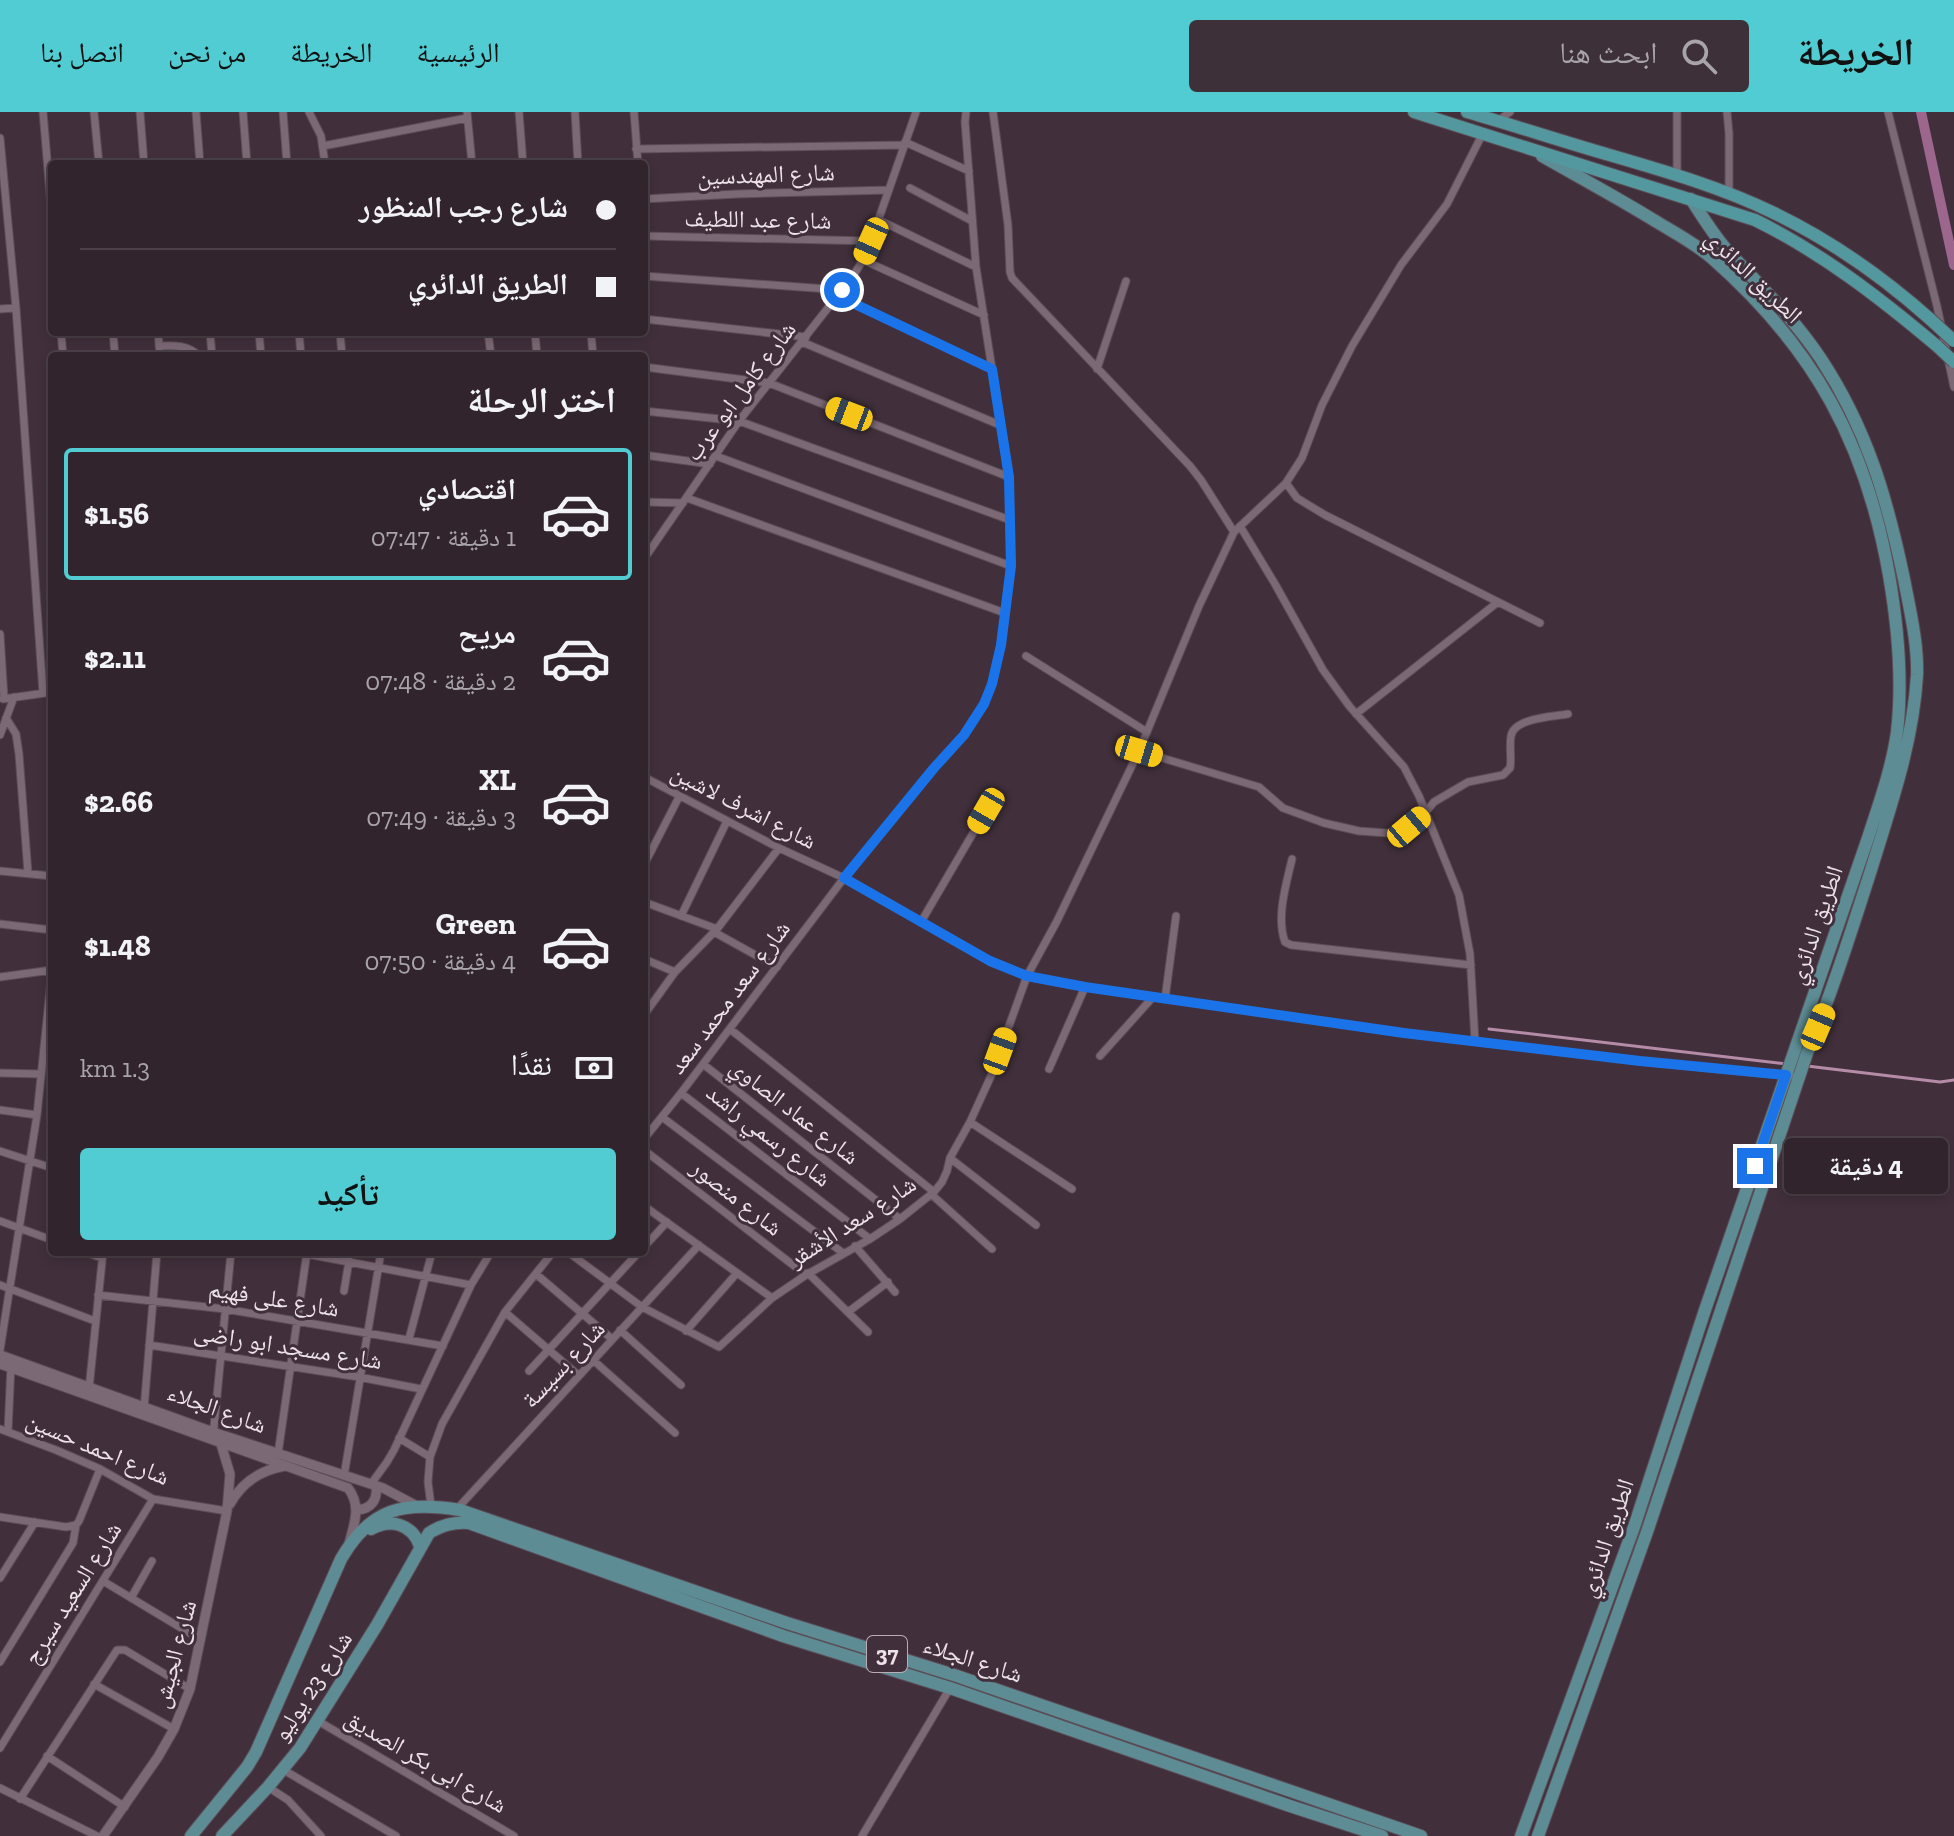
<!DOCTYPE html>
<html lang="ar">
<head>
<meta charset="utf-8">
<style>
  :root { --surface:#31242d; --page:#3d3039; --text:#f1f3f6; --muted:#a8a4aa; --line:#4c4149; --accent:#51ccd3 }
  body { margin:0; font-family:"Zilla Slab","Noto Naskh Arabic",serif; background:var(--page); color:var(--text); direction:rtl; height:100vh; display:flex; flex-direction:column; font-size:30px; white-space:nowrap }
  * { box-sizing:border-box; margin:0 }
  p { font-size:26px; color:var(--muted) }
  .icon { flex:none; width:44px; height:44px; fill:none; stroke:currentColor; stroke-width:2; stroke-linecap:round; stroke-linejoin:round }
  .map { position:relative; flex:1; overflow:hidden; direction:ltr }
  .panel { position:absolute; left:48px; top:240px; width:600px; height:904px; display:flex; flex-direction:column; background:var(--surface); border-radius:8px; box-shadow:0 4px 12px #0003,0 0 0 2px var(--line); direction:rtl }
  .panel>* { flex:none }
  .top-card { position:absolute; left:48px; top:48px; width:600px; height:176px; border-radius:8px; box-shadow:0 4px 12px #0003,0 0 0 2px var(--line); direction:rtl; display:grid; align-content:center; height:176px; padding:0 32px; background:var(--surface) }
  .end { position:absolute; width:36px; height:36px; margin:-18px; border:10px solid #1a73e8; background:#fff; box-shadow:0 0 0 4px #fff }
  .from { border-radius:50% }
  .bubble { position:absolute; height:56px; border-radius:8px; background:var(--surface); box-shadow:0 4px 12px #0003,0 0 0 2px var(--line); font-size:26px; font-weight:700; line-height:56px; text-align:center; direction:rtl }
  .car { position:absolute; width:24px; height:48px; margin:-24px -12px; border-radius:10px; box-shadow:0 0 6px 2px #0007; background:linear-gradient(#f5c518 24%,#345 0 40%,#f5c518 0 76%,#345 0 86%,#f5c518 0) }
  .top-card b { display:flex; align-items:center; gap:28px; height:76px; font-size:30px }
  .top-card b+b { border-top:2px solid var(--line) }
  .top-card i { width:20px; height:20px; background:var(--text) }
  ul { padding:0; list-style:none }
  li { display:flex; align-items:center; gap:24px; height:132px; margin:0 16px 12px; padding:0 16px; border:4px solid transparent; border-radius:8px }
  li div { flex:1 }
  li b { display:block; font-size:30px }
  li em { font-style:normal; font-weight:700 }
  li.active { border-color:var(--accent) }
  li>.icon { width:72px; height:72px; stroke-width:1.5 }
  h2 { padding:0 32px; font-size:36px; line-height:96px }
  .pay { display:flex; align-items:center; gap:20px; height:88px; padding:0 32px; font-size:30px }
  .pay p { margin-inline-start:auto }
  .action { display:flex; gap:16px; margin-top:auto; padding:16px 32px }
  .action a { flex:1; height:92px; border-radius:8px; background:var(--accent); color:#111; font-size:32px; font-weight:700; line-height:92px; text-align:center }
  header { display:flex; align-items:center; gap:48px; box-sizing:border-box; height:112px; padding:0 40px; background:var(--accent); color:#111 }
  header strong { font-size:38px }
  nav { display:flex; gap:44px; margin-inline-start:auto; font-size:28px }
  .search { width:560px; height:72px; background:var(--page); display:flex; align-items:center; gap:20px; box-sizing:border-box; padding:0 28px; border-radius:8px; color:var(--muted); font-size:30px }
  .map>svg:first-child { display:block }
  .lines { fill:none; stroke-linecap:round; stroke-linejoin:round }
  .stream { stroke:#b58ba8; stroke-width:3 }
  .canal { stroke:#9d668c; stroke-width:10 }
  .minor-casing { stroke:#5b4d56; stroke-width:9 }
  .tertiary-casing { stroke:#5b4d56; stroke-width:11 }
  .primary-casing { stroke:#5b4d56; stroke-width:14 }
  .trunk-casing { stroke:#5b4d56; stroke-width:14 }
  .minor { stroke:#7c6976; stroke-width:7 }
  .tertiary { stroke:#7c6976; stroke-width:9 }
  .primary { stroke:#5d8c94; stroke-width:12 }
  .trunk { stroke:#53989e; stroke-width:12 }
  .trunk-bridge-casing { stroke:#5b4d56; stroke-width:14; stroke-linecap:butt }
  .trunk-bridge { stroke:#53989e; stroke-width:12 }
  .route { stroke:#1a73e8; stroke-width:10 }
  .labels { text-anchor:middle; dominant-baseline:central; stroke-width:6; stroke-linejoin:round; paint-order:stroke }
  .shield { fill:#41303c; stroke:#b9adb5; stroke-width:2 }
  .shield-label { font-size:22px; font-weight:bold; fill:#ede2e9 }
  .street-label { font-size:24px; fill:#ede2e9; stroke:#41303c }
</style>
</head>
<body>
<header>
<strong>الخريطة</strong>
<div class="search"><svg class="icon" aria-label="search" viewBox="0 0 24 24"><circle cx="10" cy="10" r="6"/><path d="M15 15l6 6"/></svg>ابحث هنا</div>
<nav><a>الرئيسية</a><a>الخريطة</a><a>من نحن</a><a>اتصل بنا</a></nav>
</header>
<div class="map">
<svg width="1954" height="1724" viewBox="0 0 1954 1724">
  <rect width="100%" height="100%" fill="#41303c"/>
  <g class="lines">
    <path class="stream" d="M1489 917 1787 952
      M1807 954 1940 970 1954 968"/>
    <path class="canal" d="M1921 0 1954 153"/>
    <defs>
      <path id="minor" d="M43 0 52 105
        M94 0 99 52
        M140 0 144 52
        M196 0 200 52
        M243 0 247 52
        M283 0 287 52
        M309 0 321 24 325 52
        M467 0 472 52
        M519 0 523 52
        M575 0 578 52
        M634 0 638 52
        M993 0 1008 113 1010 160 1012 166 1190 354 1201 368 1234 420
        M1727 0 1729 21V81
        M1888 0 1937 194 1954 275
        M1498 9 1510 0
        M0 26 16 196 43 581
        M905 30 969 59
        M323 34 467 6
        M636 37 905 33
        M1677 63V0
        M910 76 972 109
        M644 87 737 82 889 78
        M879 108 976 155
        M644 124 871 129
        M863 148 984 203
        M644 164 842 178
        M838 184 992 257
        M0 197 16 196
        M644 207 806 225
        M61 220 63 244
        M113 220 115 244
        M158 220 160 244
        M210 220 212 244
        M259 220 261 244
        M299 220 301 244
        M340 220 342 244
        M488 220 491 244
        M535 220 537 244
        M591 220 593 244
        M802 230 1000 313
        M159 234C174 233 188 233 199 244
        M644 255 769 271 1009 365
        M1097 257 1126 169
        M644 299 739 309 1010 408
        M644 343 710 352
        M716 344 1011 454
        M1286 371 1297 386 1325 403 1540 511
        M687 386 1005 501
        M644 390 683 391
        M1240 414 1275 472 1323 558 1350 595 1404 655 1419 684 1459 783 1470 842 1475 929
        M644 447 739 309 853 164 863 148 871 129 916 0
        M0 522 4 586
        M1026 544 1147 620
        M3 587 52 580
        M1356 602 1498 490
        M6 606 16 622 19 642 28 761
        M0 623 14 585
        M1139 639 1259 675 1283 696 1324 711 1359 719 1387 721 1409 715 1425 701 1434 690 1468 670 1503 663 1510 656C1512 646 1509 635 1511 624 1514 606 1552 605 1568 602
        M644 665 779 736 844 766 990 849 1027 864 1085 875 1404 921 1640 949 1801 965
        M1292 747C1286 773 1276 805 1285 830L1291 833 1471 853
        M644 753 679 685
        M0 759 52 764
        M644 790 717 817
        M681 804 727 709
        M921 810 986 699
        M0 812 52 818
        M714 820 777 855
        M644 847 675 860
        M0 865 52 858
        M1165 887 1176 804
        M644 903 675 860 717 817 779 736
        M730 917 934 1080
        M1100 944 1153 885
        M703 952 900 1107
        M1049 957 1085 875
        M0 961 41 962
        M681 981 870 1127
        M0 998 37 1003
        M662 1005 843 1141
        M970 1010 1072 1077
        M644 1027 681 981 844 766 934 656 964 623 984 592 992 572 1001 533 1011 454 1009 365 976 155 965 10 966 0
        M644 1038 806 1163
        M0 1039 52 1056
        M950 1046 1036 1113
        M931 1082 992 1137
        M644 1094 772 1186
        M0 1109 52 1128
        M855 1134 895 1180
        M644 1135 667 1110
        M85 1140 102 1146
        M296 1140 471 1173
        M568 1140 642 1195 719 1235 772 1186 806 1163 870 1127 900 1107 934 1080 942 1070 947 1059 950 1046 970 1010 991 964 1027 864 1057 809 1139 639 1199 494 1234 420 1286 371 1302 346 1322 293 1352 234 1401 153 1447 92 1483 21
        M808 1161 868 1220
        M536 1162 612 1227
        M0 1173 95 1209
        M344 1179 349 1149
        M98 1183 225 1197 443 1234
        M505 1200 578 1263
        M848 1200 888 1170
        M620 1218 681 1273
        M686 1219 737 1161
        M409 1227 432 1140
        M149 1233 359 1265 421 1277
        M0 1238 37 1003 52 859
        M593 1248 675 1321
        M529 1259 639 1140
        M89 1277 103 1140
        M144 1297 157 1140
        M0 1317 56 1338 100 1357 153 1387 227 1399
        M8 1319 11 1253
        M213 1325 231 1140
        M399 1326 430 1345
        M278 1342 307 1140
        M344 1364 381 1140
        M371 1372 387 1350 394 1338 471 1173 491 1140
        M431 1394 428 1370 430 1345 442 1312 505 1200 553 1140
        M456 1398 699 1133
        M0 1405 66 1415 76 1413 79 1409 100 1357
        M0 1466 35 1410
        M103 1469 201 1528
        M131 1486 152 1449
        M0 1550 73 1431 76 1413
        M94 1572 174 1617
        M318 1609 514 1724
        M0 1636 153 1387
        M47 1644 125 1695
        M282 1657 396 1724
        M268 1675 288 1688 321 1724
        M0 1676 97 1724
        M20 1687 117 1538H125L190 1577
        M862 1724 950 1576"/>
      <path id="tertiary" d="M0 1243 213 1320 383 1376 417 1394
        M0 1252 348 1376C362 1394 354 1412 349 1432
        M230 1392C242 1370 261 1358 285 1354
        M357 1398C371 1397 378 1388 376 1374
        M103 1724 158 1645 174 1617 190 1577 227 1399 230 1362 221 1332"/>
      <path id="primary" d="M371 1417C391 1406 412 1412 420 1434
        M191 1724 247 1655 256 1640 341 1447C371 1395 405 1389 460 1398L787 1511 957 1564 1421 1724
        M222 1724 268 1675 300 1636 377 1513 429 1421C442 1413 453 1410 469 1411L783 1524 950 1576 1290 1694 1382 1724
        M1521 1724 1634 1415 1705 1198 1868 726C1879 692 1892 656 1897 620 1903 568 1898 515 1889 463 1866 331 1814 236 1713 147 1695 131 1673 120 1652 107 1616 85 1579 65 1542 44
        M1538 1724 1647 1420 1807 941C1832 881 1851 820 1871 758 1891 693 1913 631 1917 563 1918 531 1910 499 1904 467 1887 386 1867 317 1821 247 1793 205 1759 173 1726 137 1713 122 1702 104 1691 87"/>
      <path id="trunk" d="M1414 0 1755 108C1822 141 1880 186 1937 234
        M1467 0C1516 14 1564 30 1613 44 1668 60 1723 76 1774 101 1830 128 1884 166 1930 207"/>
    </defs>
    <use href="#minor" class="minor-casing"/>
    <use href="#tertiary" class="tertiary-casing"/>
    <use href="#primary" class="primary-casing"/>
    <use href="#trunk" class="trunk-casing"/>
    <use href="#minor" class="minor"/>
    <use href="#tertiary" class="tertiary"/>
    <use href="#primary" class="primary"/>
    <use href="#trunk" class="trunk"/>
    <defs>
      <path id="trunk-bridge" d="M1930 207 1954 229
        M1937 234 1954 250"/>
    </defs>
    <use href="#trunk-bridge" class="trunk-bridge-casing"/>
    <use href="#trunk-bridge" class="trunk-bridge"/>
  </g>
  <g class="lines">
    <path class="route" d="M842 178 838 184 992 257 1009 365 1011 454 1001 533 992 572 984 592 964 623 934 656 844 766 990 849 1027 864 1085 875 1404 921 1640 949 1786 963 1755 1054"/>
  </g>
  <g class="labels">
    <rect class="shield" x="867" y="1524" width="40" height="36" rx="6"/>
    <g class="shield-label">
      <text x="887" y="1542">37</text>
    </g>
    <g class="street-label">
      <text transform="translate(766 62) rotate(-2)">شارع المهندسين</text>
      <text transform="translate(758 107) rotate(1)">شارع عبد اللطيف</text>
      <text transform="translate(1754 164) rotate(44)">الطريق الدائري</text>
      <text transform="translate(740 279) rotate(-53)">شارع كامل ابو عرب</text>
      <text transform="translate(744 694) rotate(27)">شارع اشرف لاشين</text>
      <text transform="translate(1815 813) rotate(-71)">الطريق الدائري</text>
      <text transform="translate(729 885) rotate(-53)">شارع سعد محمد سعد</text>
      <text transform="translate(795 999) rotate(38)">شارع عماد الصاوي</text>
      <text transform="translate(769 1023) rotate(38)">شارع رسمي راشد</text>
      <text transform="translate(737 1085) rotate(38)">شارع منصور</text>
      <text transform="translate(852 1109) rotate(-33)">شارع سعد الأشقر</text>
      <text transform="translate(274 1186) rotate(9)">شارع على فهيم</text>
      <text transform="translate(288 1234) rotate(9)">شارع مسجد ابو راضى</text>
      <text transform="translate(563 1252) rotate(-47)">شارع بسيسة</text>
      <text transform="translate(217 1296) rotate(20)">شارع الجلاء</text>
      <text transform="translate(98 1336) rotate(23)">شارع احمد حسين</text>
      <text transform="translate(1606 1426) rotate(-71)">الطريق الدائري</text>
      <text transform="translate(72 1481) rotate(-58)">شارع السعيد سيرج</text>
      <text transform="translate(174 1542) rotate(-75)">شارع الجيش</text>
      <text transform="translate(973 1547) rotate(18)">شارع الجلاء</text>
      <text transform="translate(312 1574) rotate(-57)">شارع 23 يوليو</text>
      <text transform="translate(426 1649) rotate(30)">شارع ابى بكر الصديق</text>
    </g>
  </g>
</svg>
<i class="end from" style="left:842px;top:178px"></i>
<i class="end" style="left:1755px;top:1054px"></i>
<div class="bubble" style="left:1784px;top:1026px;width:164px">4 دقيقة</div>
<i class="car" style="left:871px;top:129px;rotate:204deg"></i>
<i class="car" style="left:849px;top:302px;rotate:291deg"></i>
<i class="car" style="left:1139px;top:639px;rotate:107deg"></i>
<i class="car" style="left:986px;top:699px;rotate:210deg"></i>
<i class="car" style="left:1409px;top:715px;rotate:50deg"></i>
<i class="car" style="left:1818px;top:915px;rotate:23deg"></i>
<i class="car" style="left:1000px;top:939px;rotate:20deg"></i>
<div class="top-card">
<b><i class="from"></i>شارع رجب المنظور</b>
<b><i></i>الطريق الدائري</b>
</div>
<section class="panel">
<h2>اختر الرحلة</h2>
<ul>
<li class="active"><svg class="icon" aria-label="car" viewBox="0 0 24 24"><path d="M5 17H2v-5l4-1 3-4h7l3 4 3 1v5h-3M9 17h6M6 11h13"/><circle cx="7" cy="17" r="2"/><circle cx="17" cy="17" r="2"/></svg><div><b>اقتصادي</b><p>1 دقيقة · 07:47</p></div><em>$1.56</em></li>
<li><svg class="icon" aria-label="car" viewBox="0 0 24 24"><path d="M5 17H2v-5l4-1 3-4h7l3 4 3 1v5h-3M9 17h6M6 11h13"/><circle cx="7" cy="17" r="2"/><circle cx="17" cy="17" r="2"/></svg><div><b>مريح</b><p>2 دقيقة · 07:48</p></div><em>$2.11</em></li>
<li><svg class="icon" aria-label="car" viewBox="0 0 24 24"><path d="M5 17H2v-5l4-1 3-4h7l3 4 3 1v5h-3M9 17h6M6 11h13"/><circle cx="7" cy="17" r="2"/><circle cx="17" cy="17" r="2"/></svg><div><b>XL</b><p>3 دقيقة · 07:49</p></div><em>$2.66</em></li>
<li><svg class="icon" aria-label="car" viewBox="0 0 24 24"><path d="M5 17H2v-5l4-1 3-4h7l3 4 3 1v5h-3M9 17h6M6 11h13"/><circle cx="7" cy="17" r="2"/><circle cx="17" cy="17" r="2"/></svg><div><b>Green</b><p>4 دقيقة · 07:50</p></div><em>$1.48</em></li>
</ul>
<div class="pay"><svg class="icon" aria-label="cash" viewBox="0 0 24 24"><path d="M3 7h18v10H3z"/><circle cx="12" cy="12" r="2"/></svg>نقدًا<p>1.3 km</p></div>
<div class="action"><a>تأكيد</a></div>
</section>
</div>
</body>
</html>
